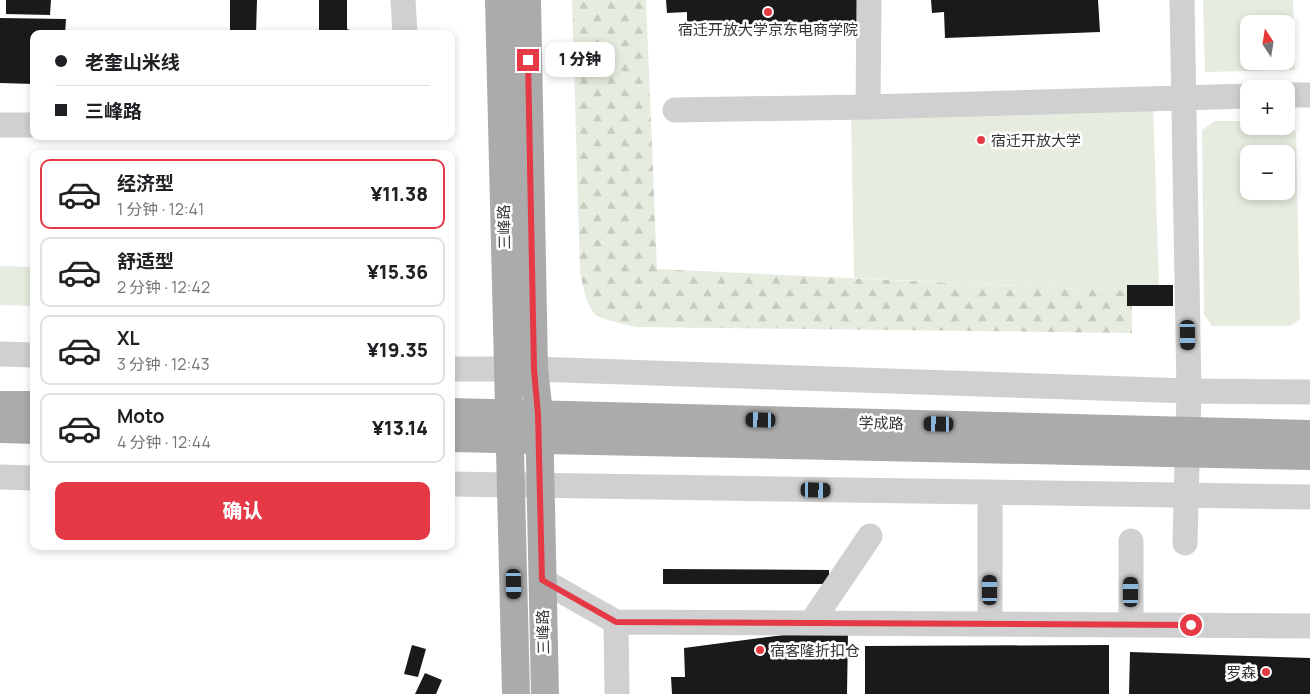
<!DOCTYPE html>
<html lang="zh">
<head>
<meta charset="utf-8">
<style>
  :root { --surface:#fff; --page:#f6f6f6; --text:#202124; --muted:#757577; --line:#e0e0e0; --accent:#e63946 }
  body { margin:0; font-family:Manrope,"Noto Sans SC",sans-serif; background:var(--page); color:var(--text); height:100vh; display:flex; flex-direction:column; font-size:19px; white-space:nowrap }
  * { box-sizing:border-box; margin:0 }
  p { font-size:16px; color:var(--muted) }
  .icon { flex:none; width:28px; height:28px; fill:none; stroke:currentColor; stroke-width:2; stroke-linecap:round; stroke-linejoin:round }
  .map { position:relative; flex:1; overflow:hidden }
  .sheet { position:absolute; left:30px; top:150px; width:425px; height:400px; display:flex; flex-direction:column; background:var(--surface); border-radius:10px; box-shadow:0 2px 8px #0003 }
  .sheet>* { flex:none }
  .hud { position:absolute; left:30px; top:30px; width:425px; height:110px; border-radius:10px; box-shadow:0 2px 8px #0003; display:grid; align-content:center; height:110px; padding:0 25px; background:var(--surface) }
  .needle { width:32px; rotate:348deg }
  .buttons { position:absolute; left:1240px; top:15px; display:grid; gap:10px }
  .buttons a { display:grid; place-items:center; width:55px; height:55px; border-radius:10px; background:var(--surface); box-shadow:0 2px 8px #0003; font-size:25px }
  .end { position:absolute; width:22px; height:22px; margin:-11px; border:6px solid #e63946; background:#fff; box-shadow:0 0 0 2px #fff }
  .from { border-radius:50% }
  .bubble { position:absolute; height:35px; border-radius:10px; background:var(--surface); box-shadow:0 2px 8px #0003; font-size:16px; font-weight:800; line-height:35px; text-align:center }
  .car { position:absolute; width:15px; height:30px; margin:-15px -8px; border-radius:6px; box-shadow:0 0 4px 1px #0007; background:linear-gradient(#222 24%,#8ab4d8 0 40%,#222 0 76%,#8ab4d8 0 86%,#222 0) }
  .hud b { display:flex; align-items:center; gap:18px; height:48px; font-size:19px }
  .hud b+b { border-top:1px solid var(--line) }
  .hud i { width:12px; height:12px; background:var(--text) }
  ul { padding:9px 0 0; list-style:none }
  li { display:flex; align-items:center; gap:15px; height:70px; margin:0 10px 8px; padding:0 15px; border:2px solid var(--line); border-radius:10px }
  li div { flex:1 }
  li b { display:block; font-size:19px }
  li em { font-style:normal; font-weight:800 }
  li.active { border-color:var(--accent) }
  li>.icon { width:45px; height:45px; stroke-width:1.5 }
  .action { display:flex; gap:10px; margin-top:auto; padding:10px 25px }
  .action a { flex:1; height:58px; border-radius:10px; background:var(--accent); color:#fff; font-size:20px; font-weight:800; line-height:58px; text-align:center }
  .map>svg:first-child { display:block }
  .green { fill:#e6ecdf; fill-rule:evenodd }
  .forest { fill:url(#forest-firs) }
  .building { fill:#1a1a1a }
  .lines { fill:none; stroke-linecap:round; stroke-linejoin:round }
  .minor { stroke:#d0d0d0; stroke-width:25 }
  .major { stroke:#ababab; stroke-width:28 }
  .route { stroke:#e63946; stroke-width:6 }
  .poi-dot { fill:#e63946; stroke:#fff; stroke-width:2 }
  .labels { text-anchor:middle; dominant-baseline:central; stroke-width:5; stroke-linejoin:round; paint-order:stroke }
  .poi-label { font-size:15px; fill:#333; stroke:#fff; text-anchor:start }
  .street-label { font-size:15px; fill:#333; stroke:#fff }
</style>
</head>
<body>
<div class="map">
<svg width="1310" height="694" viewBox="0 0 1310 694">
  <defs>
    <pattern id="forest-firs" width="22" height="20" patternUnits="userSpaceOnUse" patternTransform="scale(1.25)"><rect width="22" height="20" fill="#e6ecdf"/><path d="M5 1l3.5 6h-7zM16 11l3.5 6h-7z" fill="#c6cbc0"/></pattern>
  </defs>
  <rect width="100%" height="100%" fill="#fff"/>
  <path class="green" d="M1203 0H1293L1295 70 1205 72ZM1249 24H1286V61H1249Z
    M1153 103 1159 285 1127 291 854 278 851 112Z
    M1215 121H1249V126H1286V121H1289L1296 132 1300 319 1290 326H1212L1204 314 1202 130ZM1249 154H1286V191H1249Z
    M0 266 34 267V306L0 305Z"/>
  <path class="forest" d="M572 0H646L657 269 1127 291V306H1132V333L636 327C590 316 590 319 580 272Z"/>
  <path class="building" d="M6 0H51L50 15 6 14Z
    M230 0H257L256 34H230Z
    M319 0H347V29L361 34H319Z
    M666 0H858L859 27 687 33V12L667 13Z
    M931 0H1098L1100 32 945 38 944 12 932 13Z
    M0 18 66 19 65 34H34V84L0 83Z
    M1127 285H1173V306H1127Z
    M663 569 829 570V584H663Z
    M848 633 847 694H672L671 677H685L684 648 784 635Z
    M412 645 426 649 418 677 404 674Z
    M1109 645V694H865V646Z
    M1130 652 1310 658V694H1129Z
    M425 673 442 680 436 694H415Z"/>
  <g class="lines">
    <path class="minor" d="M403 0 405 34
      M1182 0 1189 391 1185 543
      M1286 95H1310
      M868 107 869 0
      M675 110 868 107 1249 96
      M0 125H34
      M0 354 34 355
      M451 369H534L1189 391 1310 392
      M0 477 34 478
      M451 484 1310 497
      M542 580 616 622
      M811 623 870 536
      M990 624V492
      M1131 625V541
      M617 694 616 622 1310 626"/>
    <path class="major" d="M499 0 516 694
      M527 0 534 369 539 414 545 694
      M0 405H34
      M451 412 1310 434
      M0 429 34 430
      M451 438 1310 456"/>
  </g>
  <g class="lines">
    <path class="route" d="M528 60 534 370 538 414 542 580 616 622 1191 625"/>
  </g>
  <g class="poi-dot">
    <circle cx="768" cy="12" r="5"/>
    <circle cx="981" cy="140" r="5"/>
    <circle cx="760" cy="650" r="5"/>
    <circle cx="1266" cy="672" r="5"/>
  </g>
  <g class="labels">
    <g class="poi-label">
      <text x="768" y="29" text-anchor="middle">宿迁开放大学京东电商学院</text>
      <text x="991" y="140">宿迁开放大学</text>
      <text x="770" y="650">宿客隆折扣仓</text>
      <text x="1256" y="672" text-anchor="end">罗森</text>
    </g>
    <g class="street-label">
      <text transform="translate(504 227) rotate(-91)">三峰路</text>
      <text transform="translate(881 423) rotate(1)">学成路</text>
      <text transform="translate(543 632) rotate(-91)">三峰路</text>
    </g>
  </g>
</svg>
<div class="buttons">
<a><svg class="needle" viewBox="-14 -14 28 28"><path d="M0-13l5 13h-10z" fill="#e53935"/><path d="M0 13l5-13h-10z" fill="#757577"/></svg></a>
<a>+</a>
<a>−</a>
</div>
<i class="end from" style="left:1191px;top:625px"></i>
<i class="end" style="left:528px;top:60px"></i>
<div class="bubble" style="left:545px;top:42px;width:70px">1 分钟</div>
<i class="car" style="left:1188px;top:335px;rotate:179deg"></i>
<i class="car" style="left:761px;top:420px;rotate:271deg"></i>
<i class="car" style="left:939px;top:424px;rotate:271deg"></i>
<i class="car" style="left:816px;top:490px;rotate:91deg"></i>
<i class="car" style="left:514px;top:584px;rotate:179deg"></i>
<i class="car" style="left:990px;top:590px;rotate:0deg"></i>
<i class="car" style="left:1131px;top:592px;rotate:0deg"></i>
<div class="hud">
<b><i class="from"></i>老奎山米线</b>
<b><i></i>三峰路</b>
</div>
<section class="sheet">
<ul>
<li class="active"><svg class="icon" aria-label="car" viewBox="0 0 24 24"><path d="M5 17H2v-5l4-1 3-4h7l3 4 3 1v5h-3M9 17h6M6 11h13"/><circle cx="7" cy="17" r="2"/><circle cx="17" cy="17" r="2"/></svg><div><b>经济型</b><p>1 分钟 · 12:41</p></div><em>¥11.38</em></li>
<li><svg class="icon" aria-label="car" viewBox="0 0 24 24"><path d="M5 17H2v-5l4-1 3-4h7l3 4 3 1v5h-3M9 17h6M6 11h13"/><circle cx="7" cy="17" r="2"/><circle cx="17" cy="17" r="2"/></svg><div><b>舒适型</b><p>2 分钟 · 12:42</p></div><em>¥15.36</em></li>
<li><svg class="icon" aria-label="car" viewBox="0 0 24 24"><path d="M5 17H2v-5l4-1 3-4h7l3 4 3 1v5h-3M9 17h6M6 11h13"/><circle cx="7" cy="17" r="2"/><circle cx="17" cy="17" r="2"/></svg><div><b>XL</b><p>3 分钟 · 12:43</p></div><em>¥19.35</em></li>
<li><svg class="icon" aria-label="car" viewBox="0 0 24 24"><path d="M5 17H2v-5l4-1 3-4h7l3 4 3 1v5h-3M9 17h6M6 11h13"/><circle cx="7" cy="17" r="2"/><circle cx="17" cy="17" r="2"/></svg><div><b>Moto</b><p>4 分钟 · 12:44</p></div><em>¥13.14</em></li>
</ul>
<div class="action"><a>确认</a></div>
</section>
</div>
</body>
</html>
